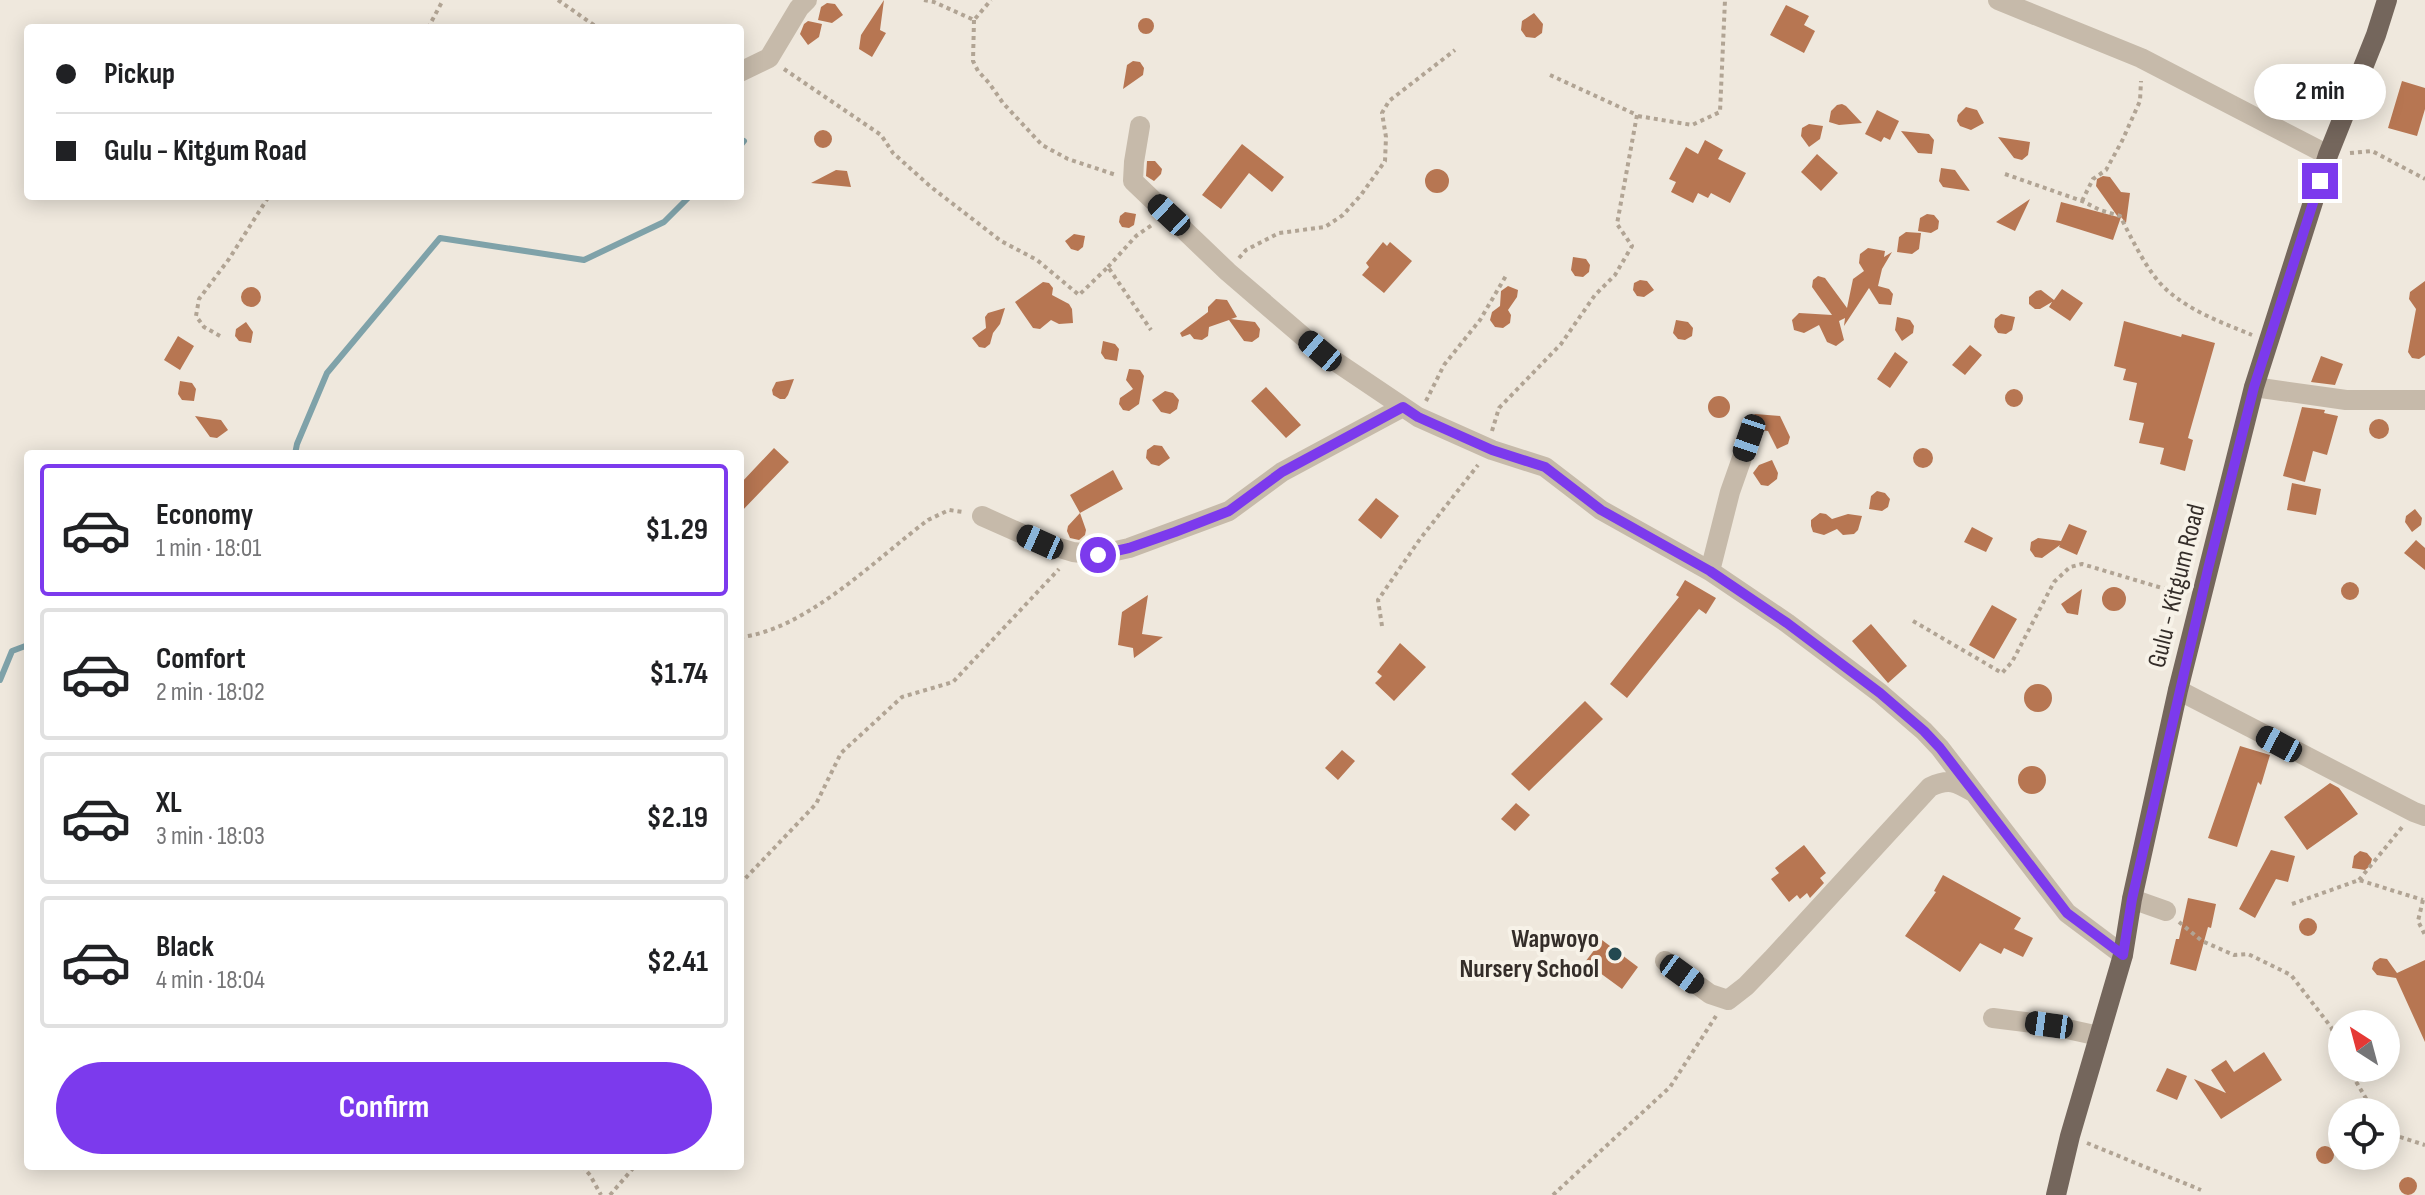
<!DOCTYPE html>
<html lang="en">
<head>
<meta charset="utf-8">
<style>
  :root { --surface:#fff; --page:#f6f6f6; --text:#202124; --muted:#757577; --line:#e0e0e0; --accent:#7c3aed }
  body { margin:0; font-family:"Sofia Sans Condensed",sans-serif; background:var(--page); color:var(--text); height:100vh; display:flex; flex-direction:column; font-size:30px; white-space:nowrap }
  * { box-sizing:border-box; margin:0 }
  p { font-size:26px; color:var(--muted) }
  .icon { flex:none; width:44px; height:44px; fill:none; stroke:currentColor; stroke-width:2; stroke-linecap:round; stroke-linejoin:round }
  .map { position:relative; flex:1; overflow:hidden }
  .drawer { position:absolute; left:24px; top:450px; width:720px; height:720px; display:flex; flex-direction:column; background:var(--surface); border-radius:8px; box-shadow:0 4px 20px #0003 }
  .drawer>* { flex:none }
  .top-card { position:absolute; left:24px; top:24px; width:720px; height:176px; border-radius:8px; box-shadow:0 4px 20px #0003; display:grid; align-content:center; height:176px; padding:0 32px; background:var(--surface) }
  .needle { width:52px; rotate:324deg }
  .tools { position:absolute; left:2328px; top:1010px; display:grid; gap:16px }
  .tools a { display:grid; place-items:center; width:72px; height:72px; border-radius:50%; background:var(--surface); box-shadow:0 4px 20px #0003; font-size:40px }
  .end { position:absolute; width:36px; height:36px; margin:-18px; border:10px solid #7c3aed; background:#fff; box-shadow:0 0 0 4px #fff }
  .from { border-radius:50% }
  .bubble { position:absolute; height:56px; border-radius:28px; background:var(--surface); box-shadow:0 4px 20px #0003; font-size:26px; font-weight:700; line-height:56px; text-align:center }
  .car { position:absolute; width:24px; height:48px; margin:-24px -12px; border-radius:10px; box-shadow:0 0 6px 2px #0007; background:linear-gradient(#222 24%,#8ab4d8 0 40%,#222 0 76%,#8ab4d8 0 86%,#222 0) }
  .top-card b { display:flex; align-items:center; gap:28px; height:76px; font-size:30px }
  .top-card b+b { border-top:2px solid var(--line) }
  .top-card i { width:20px; height:20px; background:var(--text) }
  ul { padding:14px 0 0; list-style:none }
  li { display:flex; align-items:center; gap:24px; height:132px; margin:0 16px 12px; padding:0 16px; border:4px solid var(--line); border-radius:8px }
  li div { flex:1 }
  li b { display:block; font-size:30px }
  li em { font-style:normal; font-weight:700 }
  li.current { border-color:var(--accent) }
  li>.icon { width:72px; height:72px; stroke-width:1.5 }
  .primary-button { display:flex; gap:16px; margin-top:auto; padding:16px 32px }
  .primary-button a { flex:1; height:92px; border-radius:48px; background:var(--accent); color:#fff; font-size:32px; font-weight:700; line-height:92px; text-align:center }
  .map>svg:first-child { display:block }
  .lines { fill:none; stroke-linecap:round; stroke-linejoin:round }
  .stream { stroke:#7fa2a9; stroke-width:6 }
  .building { fill:#b77652 }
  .path { stroke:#b1a494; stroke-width:4; stroke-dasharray:4 4; stroke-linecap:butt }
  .minor { stroke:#c6baaa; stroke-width:20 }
  .major { stroke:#74665c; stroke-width:20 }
  .route { stroke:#7c3aed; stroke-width:10 }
  .poi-dot { fill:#234951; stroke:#f7f2e8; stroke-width:3 }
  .labels { text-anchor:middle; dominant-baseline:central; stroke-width:8; stroke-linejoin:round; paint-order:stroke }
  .street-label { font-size:26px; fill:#342d29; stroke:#f7f2e8 }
  .poi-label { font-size:26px; font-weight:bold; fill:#342d29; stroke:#f7f2e8; text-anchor:end }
</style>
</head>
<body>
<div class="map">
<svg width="2425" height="1195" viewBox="0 0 2425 1195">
  <rect width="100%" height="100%" fill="#efe8dd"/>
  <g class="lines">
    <path class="stream" d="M740 146 744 141
      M295 454 297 444 327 373 440 238 584 260 664 222 690 196
      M0 680 12 651 28 645"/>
  </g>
  <path class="building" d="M884 0 880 30 886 33 872 57 859 49 861 35Z
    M827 3 835 4 843 15 832 23 818 20 821 7Z
    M1786 5 1809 16 1804 25 1815 31 1804 53 1770 35Z
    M1534 13 1543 24 1542 33 1535 38 1526 37 1521 30 1522 21Z
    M1138 26a8 8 0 1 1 16 0a8 8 0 1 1-16 0Z
    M808 21 822 24 819 37 808 45 800 34 804 24Z
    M1133 61 1140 62 1144 68 1143 75 1123 89 1127 65Z
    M2402 81 2425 88V109L2417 136 2388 128Z
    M1842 104 1846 106 1862 123 1839 125 1829 122 1831 111 1837 105Z
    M1966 107 1977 110 1984 123 1971 130 1960 126 1957 121 1958 115Z
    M1877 110 1899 121 1890 140 1884 137 1881 142 1865 134Z
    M1809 124 1823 126 1820 139 1809 147 1801 136 1802 128Z
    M814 139a9 9 0 1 1 18 0a9 9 0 1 1-18 0Z
    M1901 131 1929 134 1934 140 1932 154 1918 153Z
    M1998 137 2030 142 2028 155 2022 160 2014 158Z
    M1705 140 1723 150 1718 159 1746 173 1730 203 1711 193 1708 198 1698 193 1693 203 1671 192 1676 182 1669 179 1686 147 1698 154Z
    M1242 144 1284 177 1272 192 1249 173 1221 209 1202 195Z
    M1817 154 1838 173 1821 191 1801 172Z
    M1147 161H1155L1162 169 1161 174 1154 181 1146 176Z
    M1941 168 1955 170 1970 191 1943 187 1939 181Z
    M1425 181a12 12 0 1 1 24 0a12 12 0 1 1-24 0Z
    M836 170 847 171 851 187 811 183Z
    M2103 176 2110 177 2121 192 2130 193 2126 223 2121 217 2113 240 2056 222 2061 202 2118 217 2096 186 2097 179Z
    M2030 199 2015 231 1996 222Z
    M1125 212 1136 214 1134 225 1129 228 1122 227 1119 222 1120 216Z
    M1927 214 1934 215 1939 221 1938 229 1931 233 1918 231 1920 218Z
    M1906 232 1921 233 1919 249 1912 254 1897 252 1899 237Z
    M1074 234 1085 236 1083 247 1078 251 1071 249 1065 241Z
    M1383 242 1387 246 1390 242 1412 261 1384 293 1362 275 1369 267 1366 263Z
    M1868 248 1885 251 1884 257 1892 252 1882 269 1878 286 1889 289 1893 294 1891 305 1879 304 1869 288 1844 326 1845 318 1839 321 1844 340 1836 346 1827 342 1819 325 1804 333 1794 330 1792 320 1799 313 1832 315 1812 287 1813 280 1818 276 1825 278 1847 308 1853 279 1864 271 1859 263 1860 254Z
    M1573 257 1586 259 1590 265 1589 272 1583 277 1575 276 1571 270Z
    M1640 280 1647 281 1654 290 1644 297 1637 296 1633 290 1634 283Z
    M2425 281V355L2419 359 2412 358 2408 352 2416 309 2409 299 2410 292Z
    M1043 282 1049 283 1053 288 1052 295 1069 304 1072 309 1073 323 1059 324 1051 320 1040 329 1033 328 1015 302Z
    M1508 286 1518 290 1517 297 1508 310 1511 315 1510 323 1503 328 1495 327 1490 320 1492 312 1500 306 1501 291Z
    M241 297a10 10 0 1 1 20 0a10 10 0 1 1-20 0Z
    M2062 289 2083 303 2070 321 2049 307 2052 302 2040 309H2035L2029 304V297L2036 291 2041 290 2054 300Z
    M1216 299 1227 300 1237 317 1231 319 1255 322 1260 329 1259 337 1252 342 1244 341 1229 320 1209 327 1208 336 1202 340 1194 339 1190 334 1182 337 1180 333 1208 312V307Z
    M1005 308 1000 324 993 333 990 344 985 348 979 347 972 338 986 328 985 317 988 313Z
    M2001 314 2015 317 2012 330 2006 334 1998 333 1994 327 1995 319Z
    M1897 317 1910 320 1914 326 1913 333 1902 341 1895 330Z
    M1676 320 1688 322 1693 328 1692 336 1685 340 1678 339 1673 333Z
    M2124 321 2181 337 2182 334 2215 343 2188 438 2193 440 2185 471 2160 464 2164 448 2139 443 2144 423 2129 420 2137 383 2123 380 2126 369 2114 366Z
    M246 322 253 332 251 343 239 341 235 336 236 329Z
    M178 336 194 346 180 370 164 360Z
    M1103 341 1115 344 1119 349 1117 361 1105 359 1101 353Z
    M1970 345 1982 355 1965 375 1952 365Z
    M1895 352 1908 362 1890 388 1877 379Z
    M2321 356 2343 364 2335 385 2311 382Z
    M1129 369 1140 370 1144 376 1139 404 1129 411 1123 410 1119 404 1120 398 1133 389 1126 380Z
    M794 379 788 395 785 399H780L773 395 772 390 776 382Z
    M180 381 192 383 196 389 194 401 182 400 178 394Z
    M1266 387 1301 425 1286 438 1251 401Z
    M2005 398a9 9 0 1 1 18 0a9 9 0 1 1-18 0Z
    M1165 391 1173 393 1179 400 1177 409 1170 414 1161 412 1152 400Z
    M1708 407a11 11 0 1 1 22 0a11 11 0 1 1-22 0Z
    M2302 407 2325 410 2324 413 2338 416 2327 455 2313 451 2305 482 2283 476Z
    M1755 414 1780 416 1790 437 1788 444 1777 449 1768 431 1759 430 1750 425V418Z
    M195 416 221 420 228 430 217 438 210 437Z
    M2369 429a10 10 0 1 1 20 0a10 10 0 1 1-20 0Z
    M1154 445 1162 446 1170 458 1159 466 1151 464 1146 458 1147 450Z
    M1913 458a10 10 0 1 1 20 0a10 10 0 1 1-20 0Z
    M774 448 789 462 740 513V484Z
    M1772 460 1778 473 1777 479 1768 486 1761 485 1753 473 1759 465Z
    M1113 470 1123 489 1080 513 1070 495Z
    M2292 483 2321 489 2316 515 2287 510Z
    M1877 491 1885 493 1890 499 1888 507 1882 511 1869 509 1871 496Z
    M1376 498 1399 516 1381 539 1358 520Z
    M2415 509 2422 518 2421 525 2412 532 2405 522 2406 516Z
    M1080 513 1086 530 1085 535 1079 540 1070 538 1067 531 1068 526Z
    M1820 513 1826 514 1832 519 1848 514 1862 516 1858 530 1854 534 1843 535 1837 529 1824 535 1813 532 1811 526V520Z
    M2069 524 2087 531 2077 555 2059 547 2060 545 2042 558 2035 557 2030 550 2031 542 2038 538 2061 541Z
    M1972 527 1993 538 1986 552 1964 542Z
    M2416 540 2425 548V570L2404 553Z
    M1685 580 1716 598 1706 614 1699 609 1627 698 1610 684 1679 597 1676 595Z
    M2341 591a9 9 0 1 1 18 0a9 9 0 1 1-18 0Z
    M2102 599a12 12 0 1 1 24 0a12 12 0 1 1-24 0Z
    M2082 589 2078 615 2067 613 2061 604Z
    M1148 595 1142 634 1163 637 1134 658 1133 648 1118 645 1122 612Z
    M1992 605 2017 619 1994 659 1969 645Z
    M1871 624 1907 666 1888 683 1852 641Z
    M1400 643 1426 667 1394 701 1375 683 1382 676 1377 672Z
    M2024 698a14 14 0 1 1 28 0a14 14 0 1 1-28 0Z
    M1585 701 1603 719 1529 791 1511 774Z
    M2240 746 2270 755 2261 785 2258 782 2237 847 2208 838Z
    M1342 750 1355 761 1338 780 1325 768Z
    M2018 780a14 14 0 1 1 28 0a14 14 0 1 1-28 0Z
    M2330 783 2339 788 2358 814 2307 850 2284 817Z
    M1516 803 1530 815 1515 831 1501 819Z
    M1804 845 1826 873 1820 878 1824 883 1810 898 1807 893 1800 899 1797 895 1789 902 1771 879 1779 873 1775 868Z
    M2271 850 2295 856 2288 882 2276 879 2255 918 2239 909Z
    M2360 851 2367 853 2372 859 2370 866 2365 870 2352 868 2354 856Z
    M1943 875 2021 918 2014 929 2033 938 2023 957 2004 948 2001 954 1980 943 1960 972 1905 936 1936 892 1934 891Z
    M2188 898 2216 904 2211 928 2208 927 2196 971 2170 964 2176 939H2179Z
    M2299 927a9 9 0 1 1 18 0a9 9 0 1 1-18 0Z
    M1602 940 1638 967 1622 989 1585 962Z
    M2380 958 2387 959 2397 973 2425 960V1042L2396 978 2377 975 2372 969 2374 962Z
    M2264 1052 2282 1080 2221 1119 2194 1079 2226 1093 2211 1070 2226 1060 2234 1072Z
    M2167 1068 2187 1076 2177 1100 2156 1091Z
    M2316 1155a9 9 0 1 1 18 0a9 9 0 1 1-18 0Z
    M2399 1186a9 9 0 1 1 18 0a9 9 0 1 1-18 0Z"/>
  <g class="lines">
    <path class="path" d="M558 0 598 28
      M924 0 934 2 974 20 991 0
      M974 20 973 61 978 71 989 83 1003 103 1042 145 1068 159 1116 175
      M236 26 239 28
      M428 28 443 0
      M784 69 881 135 893 153 931 187 1001 241 1037 260 1079 295 1108 267 1151 330
      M1638 116 1692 125 1720 112 1725 0
      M2350 153 2372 151 2425 179
      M2005 174 2082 201 2100 210 2120 216C2132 239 2148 274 2168 291 2192 312 2223 323 2252 335
      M2082 201 2093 179 2106 170 2122 141 2140 101 2141 81
      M1239 258 1246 250 1279 233 1325 227 1343 215 1361 195 1385 161 1386 137 1382 113 1389 101 1455 50
      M1108 267 1136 236 1152 225
      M220 336 204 327 196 316 199 299 229 259 269 196
      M1426 401 1444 365 1480 320 1507 274
      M1492 431 1499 408 1561 344 1595 295 1615 275 1632 246 1617 224 1637 115 1550 75
      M1913 621 2002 673 2012 662 2054 582 2070 567 2082 564 2182 594
      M1382 626 1378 600 1420 539 1478 465
      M740 637C805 631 877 558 928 520L949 510 963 512
      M2359 880 2403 826
      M740 884 816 804 841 753 902 697 953 682 1059 569
      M2423 900 2418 921 2425 935
      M2292 904 2359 880 2423 900
      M2179 922 2202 941 2234 955 2248 954 2291 975 2331 1027 2342 1054
      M2348 1068 2374 1112
      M2386 1129 2397 1136 2425 1145
      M2087 1143 2201 1190
      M582 1166 590 1175 601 1195
      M610 1195 635 1166
      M1553 1195 1670 1087 1716 1016"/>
    <path class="minor" d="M1998 0 2141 58 2328 155
      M740 72 769 58 799 8 807 0
      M1140 126 1134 162 1133 181 1228 272 1320 351 1418 417 1492 450 1545 467 1601 510 1710 571 1787 623 1880 693 1924 731 1940 748 2067 913 2123 955
      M2254 387 2346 400H2425
      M982 516 1040 542 1073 552 1098 555 1129 548 1229 511 1282 472 1403 407
      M1710 571 1730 492 1749 438
      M2178 690 2414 812 2425 816
      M2132 899 2166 911
      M1665 961 1710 994 1728 1000 1746 986 1772 959 1930 787C1949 778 1956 782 1973 792
      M1993 1018 2049 1025 2099 1036"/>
    <path class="major" d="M2056 1195 2070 1136 2123 955 2132 899 2178 690 2254 387 2328 155 2376 35 2387 0"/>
  </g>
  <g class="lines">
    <path class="route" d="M1098 555 1129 548 1175 532 1229 511 1282 472 1403 407 1418 417 1492 450 1545 467 1601 510 1710 571 1787 623 1880 693 1924 731 1940 748 2067 913 2123 955 2132 899 2208 569 2254 387 2320 181"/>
  </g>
  <circle class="poi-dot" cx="1615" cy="954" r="8"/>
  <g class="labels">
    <g class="street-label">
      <text transform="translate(2177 586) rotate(-76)">Gulu - Kitgum Road</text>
    </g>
    <g class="poi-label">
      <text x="1599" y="939">Wapwoyo<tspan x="1599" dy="30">Nursery School</tspan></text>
    </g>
  </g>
</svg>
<div class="tools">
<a><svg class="needle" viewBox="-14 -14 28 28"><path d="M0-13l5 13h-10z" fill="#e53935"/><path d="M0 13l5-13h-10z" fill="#757577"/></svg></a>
<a><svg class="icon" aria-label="locate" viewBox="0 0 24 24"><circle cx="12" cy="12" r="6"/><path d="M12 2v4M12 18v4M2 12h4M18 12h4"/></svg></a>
</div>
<i class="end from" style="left:1098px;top:555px"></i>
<i class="end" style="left:2320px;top:181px"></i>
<div class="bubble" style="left:2254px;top:64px;width:132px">2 min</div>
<i class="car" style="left:1169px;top:215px;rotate:313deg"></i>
<i class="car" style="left:1320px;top:351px;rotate:310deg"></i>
<i class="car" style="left:1749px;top:438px;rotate:199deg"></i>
<i class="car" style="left:1040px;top:542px;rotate:294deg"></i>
<i class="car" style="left:2279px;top:744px;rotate:298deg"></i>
<i class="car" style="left:1682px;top:974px;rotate:126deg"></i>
<i class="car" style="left:2049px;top:1025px;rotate:278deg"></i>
<div class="top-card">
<b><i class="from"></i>Pickup</b>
<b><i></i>Gulu - Kitgum Road</b>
</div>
<section class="drawer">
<ul>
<li class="current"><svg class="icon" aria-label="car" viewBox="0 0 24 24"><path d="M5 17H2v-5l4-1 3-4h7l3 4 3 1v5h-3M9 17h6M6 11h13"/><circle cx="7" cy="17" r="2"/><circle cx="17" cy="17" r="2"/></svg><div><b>Economy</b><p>1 min · 18:01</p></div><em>$1.29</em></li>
<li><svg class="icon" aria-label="car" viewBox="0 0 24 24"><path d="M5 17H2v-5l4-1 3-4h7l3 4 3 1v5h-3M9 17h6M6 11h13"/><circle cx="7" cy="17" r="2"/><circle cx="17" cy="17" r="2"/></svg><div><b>Comfort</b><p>2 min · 18:02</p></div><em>$1.74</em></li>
<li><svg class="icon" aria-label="car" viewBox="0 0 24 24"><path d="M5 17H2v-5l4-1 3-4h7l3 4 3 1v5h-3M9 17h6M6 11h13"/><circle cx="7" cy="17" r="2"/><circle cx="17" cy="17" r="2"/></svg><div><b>XL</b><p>3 min · 18:03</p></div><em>$2.19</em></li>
<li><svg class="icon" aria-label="car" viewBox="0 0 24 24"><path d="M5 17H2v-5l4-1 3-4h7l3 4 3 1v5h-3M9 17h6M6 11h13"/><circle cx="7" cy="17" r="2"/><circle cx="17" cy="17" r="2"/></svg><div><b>Black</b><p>4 min · 18:04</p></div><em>$2.41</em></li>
</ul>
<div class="primary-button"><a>Confirm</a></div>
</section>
</div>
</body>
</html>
